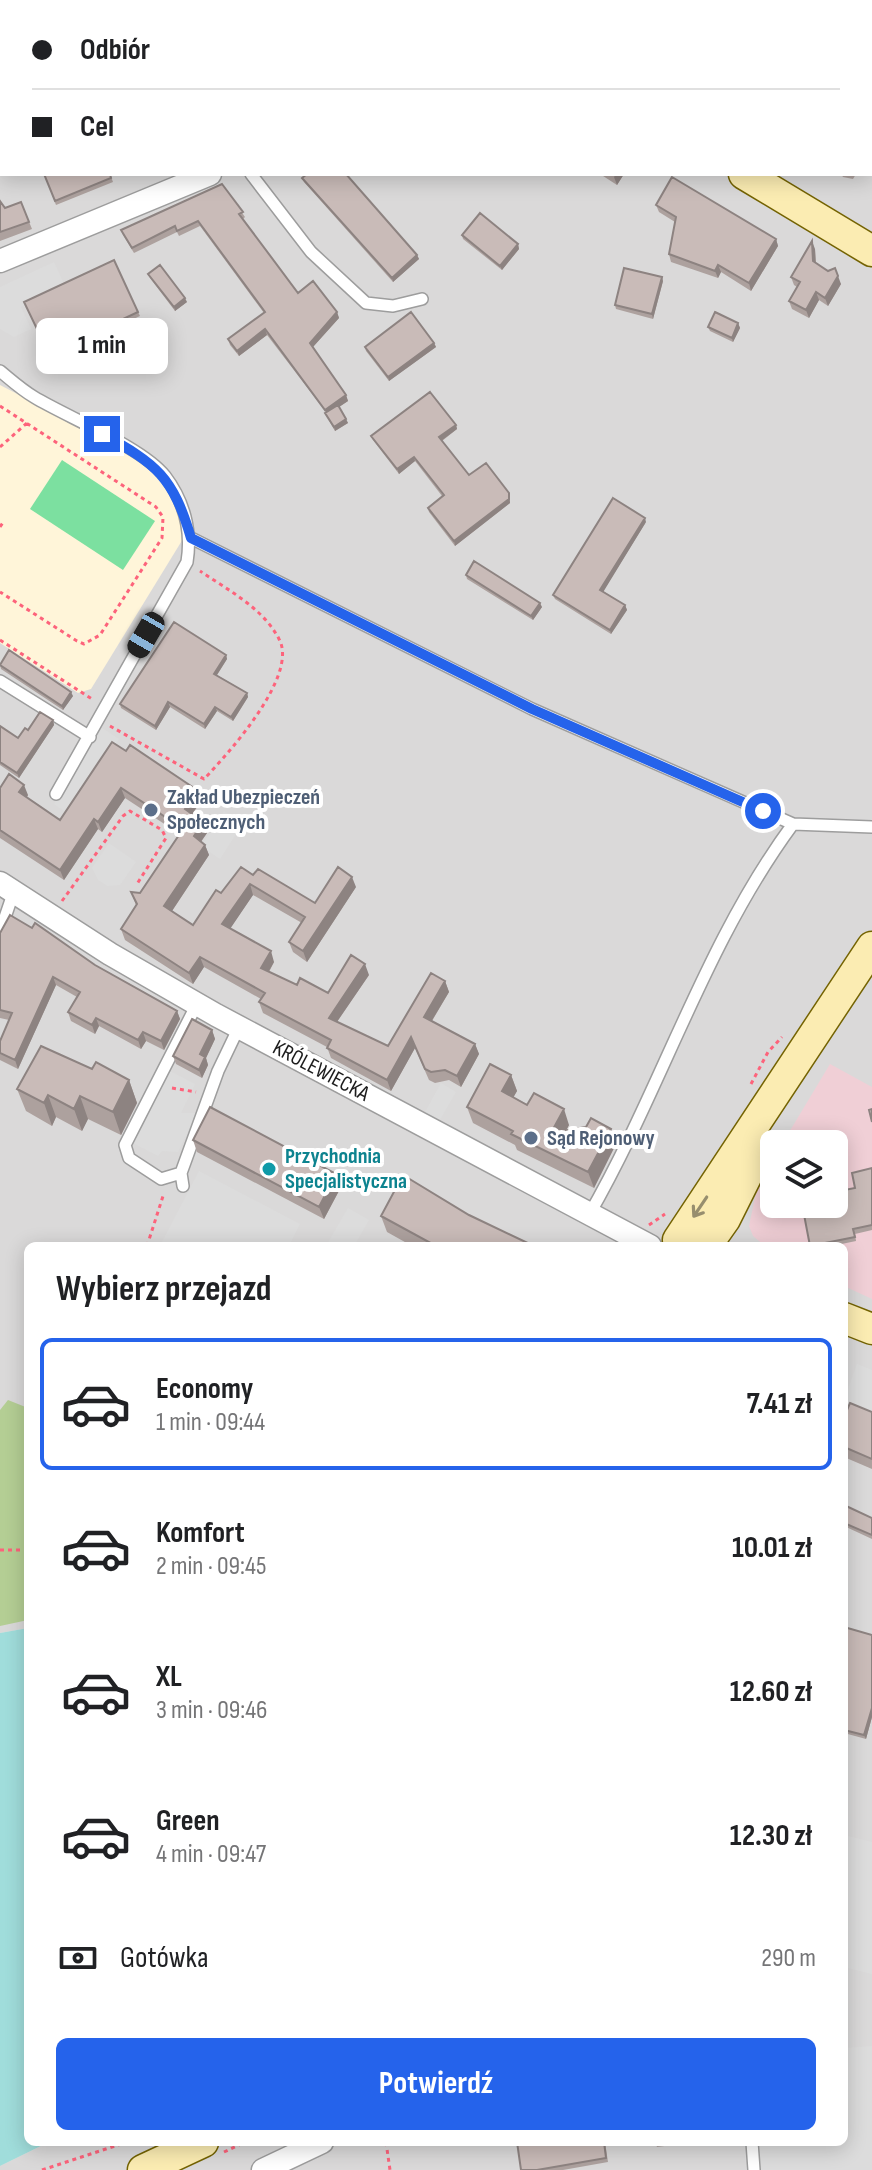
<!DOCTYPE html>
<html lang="pl">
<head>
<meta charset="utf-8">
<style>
  :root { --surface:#fff; --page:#f2f2f2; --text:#202124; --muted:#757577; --line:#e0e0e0; --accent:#2563eb }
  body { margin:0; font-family:"Sofia Sans Condensed",sans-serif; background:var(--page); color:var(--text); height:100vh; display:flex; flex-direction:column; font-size:30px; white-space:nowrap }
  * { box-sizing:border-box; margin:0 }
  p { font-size:26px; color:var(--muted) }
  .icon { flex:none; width:44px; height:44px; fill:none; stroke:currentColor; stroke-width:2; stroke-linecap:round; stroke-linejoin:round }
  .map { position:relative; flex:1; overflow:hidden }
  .sheet { position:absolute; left:24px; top:1242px; width:824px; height:904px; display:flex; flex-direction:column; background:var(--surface); border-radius:12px; box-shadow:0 4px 20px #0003 }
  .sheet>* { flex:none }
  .top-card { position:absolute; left:0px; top:0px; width:872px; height:176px; box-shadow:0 4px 20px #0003; display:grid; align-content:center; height:176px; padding:0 32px; background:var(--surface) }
  .buttons { position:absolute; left:760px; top:1130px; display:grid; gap:16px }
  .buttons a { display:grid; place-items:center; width:88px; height:88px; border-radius:12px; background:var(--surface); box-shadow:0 4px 20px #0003; font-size:40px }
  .end { position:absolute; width:36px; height:36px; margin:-18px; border:10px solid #2563eb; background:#fff; box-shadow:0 0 0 4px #fff }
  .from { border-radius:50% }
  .bubble { position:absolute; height:56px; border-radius:12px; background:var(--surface); box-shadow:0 4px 20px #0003; font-size:26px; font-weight:700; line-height:56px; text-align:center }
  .car { position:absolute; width:24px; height:48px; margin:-24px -12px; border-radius:10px; box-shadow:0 0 6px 2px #0007; background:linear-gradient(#222 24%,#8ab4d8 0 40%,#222 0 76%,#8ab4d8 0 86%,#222 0) }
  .top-card b { display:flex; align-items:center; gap:28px; height:76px; font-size:30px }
  .top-card b+b { border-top:2px solid var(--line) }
  .top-card i { width:20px; height:20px; background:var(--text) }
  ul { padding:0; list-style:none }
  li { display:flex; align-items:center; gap:24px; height:132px; margin:0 16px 12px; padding:0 16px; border:4px solid transparent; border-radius:12px }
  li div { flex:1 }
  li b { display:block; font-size:30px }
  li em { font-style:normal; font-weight:700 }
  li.active { border-color:var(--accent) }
  li>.icon { width:72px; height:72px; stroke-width:1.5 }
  h2 { padding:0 32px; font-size:36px; line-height:96px }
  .pay { display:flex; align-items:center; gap:20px; height:88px; padding:0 32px; font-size:30px }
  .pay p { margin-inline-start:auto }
  .action { display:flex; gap:16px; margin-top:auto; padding:16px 32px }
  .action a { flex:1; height:92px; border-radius:12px; background:var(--accent); color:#fff; font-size:32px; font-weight:700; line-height:92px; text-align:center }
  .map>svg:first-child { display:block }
  .residential { fill:#dad9d9; fill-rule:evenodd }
  .commercial { fill:#f0cfd6 }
  .education { fill:#fff5d9 }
  .forest { fill:#b4ce94 }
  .pitch { fill:#7ce0a0 }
  .parking { fill:#dcdcdc }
  .water { fill:#a0dddb }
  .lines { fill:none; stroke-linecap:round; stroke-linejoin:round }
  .lane-casing { stroke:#9d9d9d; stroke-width:14 }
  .street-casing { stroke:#9d9d9d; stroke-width:25 }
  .secondary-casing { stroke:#746302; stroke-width:33 }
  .path { stroke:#fd637b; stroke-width:3; stroke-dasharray:4 4; stroke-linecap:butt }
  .lane { stroke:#fff; stroke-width:11 }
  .street { stroke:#fff; stroke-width:22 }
  .secondary { stroke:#fbecb2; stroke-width:30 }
  .wall { fill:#ada19e }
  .shaded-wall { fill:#8d8381 }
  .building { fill:#c9bbb8; stroke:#8d8381; stroke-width:2 }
  .oneway { stroke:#978e6e }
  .route { stroke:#2563eb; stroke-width:10 }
  .service-dot { fill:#5c6f8a; stroke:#fff; stroke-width:3 }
  .culture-dot { fill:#0f9aa8; stroke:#fff; stroke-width:3 }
  .labels { text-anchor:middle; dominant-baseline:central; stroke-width:8; stroke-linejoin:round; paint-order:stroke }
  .service-label { font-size:22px; font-weight:bold; fill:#4e5e75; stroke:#fff; text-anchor:start }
  .street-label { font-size:22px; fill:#1c1c1c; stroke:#fff }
  .culture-label { font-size:22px; font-weight:bold; fill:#0d838f; stroke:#fff; text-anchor:start }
</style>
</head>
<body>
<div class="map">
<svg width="872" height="2170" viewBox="0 0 872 2170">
  <rect width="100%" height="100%" fill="#eee6e1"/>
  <path class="residential" d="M0 0H872V2170H0V2166L49 2142H844V1246H28V1628L0 1633ZM2 2H870V174H2ZM774 1144H834V1204H774Z"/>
  <path class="commercial" d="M830 1064 872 1087V1299L844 1286V1246H765L753 1236 749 1226 758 1183 774 1157V1204H834V1144H782Z"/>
  <path class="education" d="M0 385 121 448 160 476 177 503 186 534 91 689 78 693 0 643Z"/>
  <path class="forest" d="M8 1400 28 1408V1620L0 1626V1410Z"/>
  <path class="pitch" d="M62 460 155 521 123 570 30 509Z"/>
  <path class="parking" d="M54 262 65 286 21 307 31 329 14 337 0 329V287Z
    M102 728 119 739 70 815 54 804Z
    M224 811 243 823 220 859 201 846Z
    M109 843 136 862 120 885 107 886 98 880 92 868Z
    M166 1069 195 1084 181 1113H197L178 1152 162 1151 158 1156 129 1141Z
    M441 1083 456 1092 438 1123 424 1114Z
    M199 1171 300 1224 289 1246 161 1244Z
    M348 1208 369 1220 354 1246H326Z
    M857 1364 872 1370V1412L844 1400Z
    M844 1835 872 1842V1974L844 1967Z
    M872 2046V2170H746L744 2142H844V2048Z"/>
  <path class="water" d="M28 1628V2142H49L0 2166V1633Z"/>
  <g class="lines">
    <defs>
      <path id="lane" d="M251 174 311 252 366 303 393 306 422 299
        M0 371C11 380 22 390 34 397 67 417 142 447 165 476 184 501 192 531 187 562L56 794
        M191 538 532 709 793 824 872 827
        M0 681 90 737
        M0 932 14 891
        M181 1173 161 1179 129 1158 125 1145 197 1004
        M183 1186 181 1173 218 1071 239 1027
        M589 1215C662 1088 705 943 793 824
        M752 2142 754 2170"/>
      <path id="street" d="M321 2 322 0
        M0 54 2 52
        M0 261 210 174
        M0 883 110 954 216 1015 650 1246
        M263 2170 322 2142"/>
      <path id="secondary" d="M455 0 458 2
        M744 174 872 251
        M678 1240 872 947
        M706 1246 725 1219 760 1149
        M844 1318 872 1329
        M143 2170 203 2142"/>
    </defs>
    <use href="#lane" class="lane-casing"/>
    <use href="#street" class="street-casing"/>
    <use href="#secondary" class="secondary-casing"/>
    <path class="path" d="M88 2 89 0
      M151 2 152 0
      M0 406 156 507 163 517 162 538 100 635 84 644 77 641 0 592
      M0 447 27 423
      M0 527 4 521
      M0 640 92 699
      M110 726 204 779C229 753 299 675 279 639 263 608 228 590 200 571
      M62 901 123 816 130 811 162 830 166 838 137 884
      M751 1084 768 1052 782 1037
      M172 1088 196 1092
      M649 1225 665 1214
      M147 1246 164 1193
      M0 1550H28
      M386 2142 390 2170
      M224 2152 245 2142
      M42 2170 127 2142"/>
    <use href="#lane" class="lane"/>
    <use href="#street" class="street"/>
    <use href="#secondary" class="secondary"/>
  </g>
  <path class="wall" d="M761 0H801V2H762Z
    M44 174H110L113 182 56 205Z
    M600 174H624L617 185Z
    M841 174H856L853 179 843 177Z
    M302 178 417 255 419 259 393 282 304 182Z
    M222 184 245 217 243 219 298 293 337 312 339 318 313 347 346 395 348 401 339 407 348 423 335 431 327 417 326 412 267 335 239 356 230 345 228 339 264 313 200 226 179 236 177 232 134 253 123 235 121 230Z
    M0 201 5 208 21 202 32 229 0 241Z
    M656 205 776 239 778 246 751 291 721 272 718 278 671 262 669 254 675 222 659 212Z
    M462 235 518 244 519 249 502 270 463 239Z
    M815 249 816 263 841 284 828 306 819 300 809 318 792 309 789 301 797 287 794 285 791 277Z
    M114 260 140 316 50 358 24 302Z
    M148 274 187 302 175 311 150 278Z
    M663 281 653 319 616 309 615 305Z
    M738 323 740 328 733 342 710 331 708 327Z
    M434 343 436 347 389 381 366 351 365 347Z
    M456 425 457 429 442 441 469 475 509 493 510 503 455 546 429 512 428 508 442 496 415 461 399 474 373 440 371 436Z
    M646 522 603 591 625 605 627 610 611 634 555 599 553 595Z
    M466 575 542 607 533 620 467 579Z
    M226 655 227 659 217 675 247 693 248 697 233 721 217 711 205 729 170 707 156 730 121 708 120 704Z
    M0 665 73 696 63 710 1 669Z
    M53 720 54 725 19 778 0 765V726L18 738 28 730Z
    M126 751 197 790 201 801 192 815 203 822 207 833 201 842 205 845 209 855 172 911 193 925 221 893 253 875 315 903 356 887 307 962 293 952 289 942 302 923 253 895 230 928 274 962 269 972 297 985 328 993 369 975 337 1022 388 1046 445 981 449 992 432 1021 475 1044 479 1054 461 1087 449 1080 435 1083 429 1080 415 1048 391 1091 331 1058 327 1047 263 1013 259 1002 261 999 204 967 193 984 125 940 121 929 136 905 131 892 140 893 177 838 175 831 125 798 102 832 98 829 64 880 0 838V788L28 795 27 797 60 820Z
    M0 933 95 965 177 1011 180 1019 164 1050 146 1041 141 1049 99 1026 95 1034 71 1021 68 1012 77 997 56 985 18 1069 0 1060V1041L9 1020 0 1018Z
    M212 1030 215 1039 206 1058 208 1065 202 1078 176 1064 173 1056Z
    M92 1069 129 1080 137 1103 121 1135 88 1119 82 1131 56 1117 52 1126 26 1111 17 1089Z
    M511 1075 517 1091 513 1097 569 1125 566 1130 616 1144 594 1188 517 1150 515 1145 473 1123 467 1107Z
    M193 1140 341 1187 324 1219 197 1152Z
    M872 1168V1230L855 1234 856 1241 832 1246H810L855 1188Z
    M469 1215 534 1246H412L387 1232 381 1216Z
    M872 1412V1469L844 1457V1417Z
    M844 1505 872 1518V1539L844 1526Z
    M844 1627 872 1635V1717L866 1739 844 1733Z
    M517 2142H605L608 2162 563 2170H521Z
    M655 2142H694L657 2147Z"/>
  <path class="shaded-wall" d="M616 174H624L617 185 614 177Z
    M776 239 778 246 751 291 749 283Z
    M812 241 815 249 816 270 813 261Z
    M518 244 519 249 502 270 500 266Z
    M417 255 419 259 393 282 392 278Z
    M718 265 721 272 718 278 715 271Z
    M838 276 841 284 828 306 825 298Z
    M662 277 663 281 653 319 652 314Z
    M816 292 819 300 809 318 806 310Z
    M185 298 187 302 175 311 174 307Z
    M337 312 339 318 312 348 310 343Z
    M738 323 740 328 733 342 732 338Z
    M265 329 267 335 239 356 237 351Z
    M434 343 436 347 389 381 388 377Z
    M346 395 348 401 327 415 325 410Z
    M346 419 348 423 335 431 334 427Z
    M456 425 457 429 441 441 439 437Z
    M414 457 415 461 399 474 397 469Z
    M509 493 510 503 455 546 454 541Z
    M645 518 646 522 602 594 600 590Z
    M540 603 542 607 533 620 531 616Z
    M625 605 627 610 611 634 610 630Z
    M226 655 227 659 215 678 214 674Z
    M71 692 73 696 63 710 62 706Z
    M247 693 248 697 233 721 231 717Z
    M168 702 170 707 156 730 155 726Z
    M215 707 217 711 205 729 204 724Z
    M53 720 54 725 19 778 17 773Z
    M24 785 28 795 23 803 19 792Z
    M121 788 125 798 102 832 98 822Z
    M197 790 201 801 188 820 185 809Z
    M94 819 98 829 64 880 60 870Z
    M203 822 207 833 197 847 194 836Z
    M205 845 209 855 168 917 164 906Z
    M352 877 356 887 307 962 303 951Z
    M250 884 253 895 226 935 222 924Z
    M271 951 274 962 265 978 261 968Z
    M200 957 204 967 193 984 189 973Z
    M365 964 369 975 332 1029 329 1018Z
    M53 977 56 985 18 1069 15 1060Z
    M445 981 449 992 428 1027 424 1017Z
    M177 1011 180 1019 164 1050 161 1041Z
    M96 1018 99 1026 95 1034 92 1025Z
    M212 1030 215 1039 206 1058 208 1065 202 1078 199 1070 200 1054Z
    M143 1032 146 1041 141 1049 138 1040Z
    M411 1037 415 1048 391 1091 387 1080Z
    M475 1044 479 1054 461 1087 457 1076Z
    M511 1075 517 1091 508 1107 502 1091Z
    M129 1080 137 1103 121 1135 113 1112Z
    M48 1095 56 1117 52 1126 44 1103Z
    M80 1096 88 1119 82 1131 74 1109Z
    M564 1109 569 1125 557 1149 551 1133Z
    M611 1129 616 1144 594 1188 588 1172Z
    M336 1174 341 1187 324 1219 319 1207Z
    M872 1708V1717L866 1739 864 1735Z"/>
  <path class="building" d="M237 0H258L262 2H236Z
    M551 0H581L579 2H554Z
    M815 0H845V2H847H815Z
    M2 65V100L0 97V66Z
    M44 174H110L111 178 55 201Z
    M307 174H346L417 255 392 278 302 178Z
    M672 177 776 239 749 283 718 265 715 271 669 254 676 217 656 205Z
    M222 184 243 212 239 214 298 293 313 281 337 312 310 343 346 395 325 410 265 329 237 351 228 339 265 312 198 221 177 231 175 226 132 248 121 230Z
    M0 201 5 208 21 202 29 222 0 232Z
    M480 213 518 244 500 266 462 235Z
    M812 241 813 261 828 271 835 268 838 276 825 298 816 292 806 310 789 301 800 282 791 277Z
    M114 260 138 312 49 354 24 302Z
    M160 265 185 298 174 307 148 274Z
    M624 268 662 277 652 314 615 305Z
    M411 312 434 343 388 377 365 347Z
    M715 312 738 323 732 338 708 327Z
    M430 392 456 425 439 437 469 475 486 463 509 493V499L454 541 428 508 444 495 414 457 397 469 371 436Z
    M338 405 346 419 334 427 325 413Z
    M613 498 645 518 600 590 625 605 610 630 553 595Z
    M474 561 540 603 531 616 466 575Z
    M174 622 226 655 214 674 247 693 231 717 215 707 204 724 168 702 155 726 120 704Z
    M9 650 71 692 62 706 0 665Z
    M40 712 53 720 17 773 0 762V726L18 738 25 728 28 730Z
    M112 742 126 751 130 745 197 790 185 809 203 822 194 836 205 845 164 906 193 925 216 890 221 893 241 867 253 875 258 869 315 903 338 867 352 877 303 951 289 942 305 917 250 884 222 924 271 951 261 968 297 985 300 978 328 993 351 955 365 964 329 1018 388 1046 431 973 445 981 424 1017 475 1044 457 1076 445 1070 431 1072 425 1069 411 1037 387 1080 327 1048 331 1040 259 1002 265 993 200 957 189 973 121 929 137 904 131 892 140 893 179 835 175 832 179 826 121 788 98 822 94 819 60 870 0 830V788L9 774 24 785 19 792 60 820Z
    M10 915 32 928 35 923 95 965 177 1011 161 1041 143 1032 138 1040 96 1018 92 1025 68 1012 80 992 53 977 15 1060 0 1053V1041L12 1013 0 1010V933Z
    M192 1019 212 1030 200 1054 205 1057 199 1070 173 1056Z
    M41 1046 92 1069 96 1062 129 1080 113 1112 80 1096 74 1109 48 1095 44 1103 17 1089Z
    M490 1064 511 1075 502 1091 527 1105 534 1093 564 1109 551 1133 586 1127 591 1118 611 1129 588 1172 511 1134 513 1131 467 1107Z
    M210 1107 336 1174 319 1207 193 1140Z
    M872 1109V1122L869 1110Z
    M872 1168V1225L853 1229 855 1237 810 1246 802 1204H834V1192L855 1188 852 1173Z
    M403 1175 469 1215 534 1246H436L381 1216Z
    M850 1403 872 1412V1459L844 1447V1417Z
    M844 1505 872 1518V1535L844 1523Z
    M844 1627 872 1635V1708L864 1735 844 1730Z
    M517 2142H604L606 2158 537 2170H521Z"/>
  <defs><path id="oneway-shaft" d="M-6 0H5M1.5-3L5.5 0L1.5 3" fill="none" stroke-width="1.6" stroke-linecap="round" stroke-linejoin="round" transform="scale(2)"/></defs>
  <use class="oneway" href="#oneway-shaft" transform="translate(700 1207) rotate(124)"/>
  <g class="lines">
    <path class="route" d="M102 434C157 464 173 477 191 538L532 709 763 811"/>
  </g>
  <g class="service-dot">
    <circle cx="151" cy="810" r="8"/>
    <circle cx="531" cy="1138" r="8"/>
  </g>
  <circle class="culture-dot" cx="269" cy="1169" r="8"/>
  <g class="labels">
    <g class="service-label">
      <text x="167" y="797">Zakład Ubezpieczeń<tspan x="167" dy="25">Społecznych</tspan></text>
      <text x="547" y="1138">Sąd Rejonowy</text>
    </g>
    <g class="street-label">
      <text transform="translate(321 1071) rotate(28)">KRÓLEWIECKA</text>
    </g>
    <g class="culture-label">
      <text x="285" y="1156">Przychodnia<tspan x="285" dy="25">Specjalistyczna</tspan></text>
    </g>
  </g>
</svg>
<div class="buttons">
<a><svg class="icon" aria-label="layers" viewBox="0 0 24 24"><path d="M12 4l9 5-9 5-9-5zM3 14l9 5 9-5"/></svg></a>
</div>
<i class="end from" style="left:763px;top:811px"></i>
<i class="end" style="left:102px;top:434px"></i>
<div class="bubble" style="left:36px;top:318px;width:132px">1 min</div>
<i class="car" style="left:146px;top:635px;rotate:210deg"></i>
<div class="top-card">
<b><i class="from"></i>Odbiór</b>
<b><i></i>Cel</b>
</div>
<section class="sheet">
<h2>Wybierz przejazd</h2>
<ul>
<li class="active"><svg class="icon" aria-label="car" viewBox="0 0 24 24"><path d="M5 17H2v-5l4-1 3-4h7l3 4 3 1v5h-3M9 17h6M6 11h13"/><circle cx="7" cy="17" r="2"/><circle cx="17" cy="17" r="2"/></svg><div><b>Economy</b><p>1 min · 09:44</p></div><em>7.41 zł</em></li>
<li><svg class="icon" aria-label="car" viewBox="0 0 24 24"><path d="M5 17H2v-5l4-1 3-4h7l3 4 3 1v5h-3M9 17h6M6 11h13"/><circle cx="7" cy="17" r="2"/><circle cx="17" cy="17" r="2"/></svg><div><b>Komfort</b><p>2 min · 09:45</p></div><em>10.01 zł</em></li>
<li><svg class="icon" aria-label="car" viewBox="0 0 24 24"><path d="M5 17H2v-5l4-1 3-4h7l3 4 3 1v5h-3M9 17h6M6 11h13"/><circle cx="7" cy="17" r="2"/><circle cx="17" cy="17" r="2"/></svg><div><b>XL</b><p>3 min · 09:46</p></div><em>12.60 zł</em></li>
<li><svg class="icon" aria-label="car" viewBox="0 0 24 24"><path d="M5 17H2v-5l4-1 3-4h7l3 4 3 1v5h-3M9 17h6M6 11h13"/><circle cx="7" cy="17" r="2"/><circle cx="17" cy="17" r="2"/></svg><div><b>Green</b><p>4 min · 09:47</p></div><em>12.30 zł</em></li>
</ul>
<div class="pay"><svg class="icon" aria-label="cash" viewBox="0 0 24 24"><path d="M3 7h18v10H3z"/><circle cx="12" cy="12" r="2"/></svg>Gotówka<p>290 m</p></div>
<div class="action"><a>Potwierdź</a></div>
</section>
</div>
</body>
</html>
